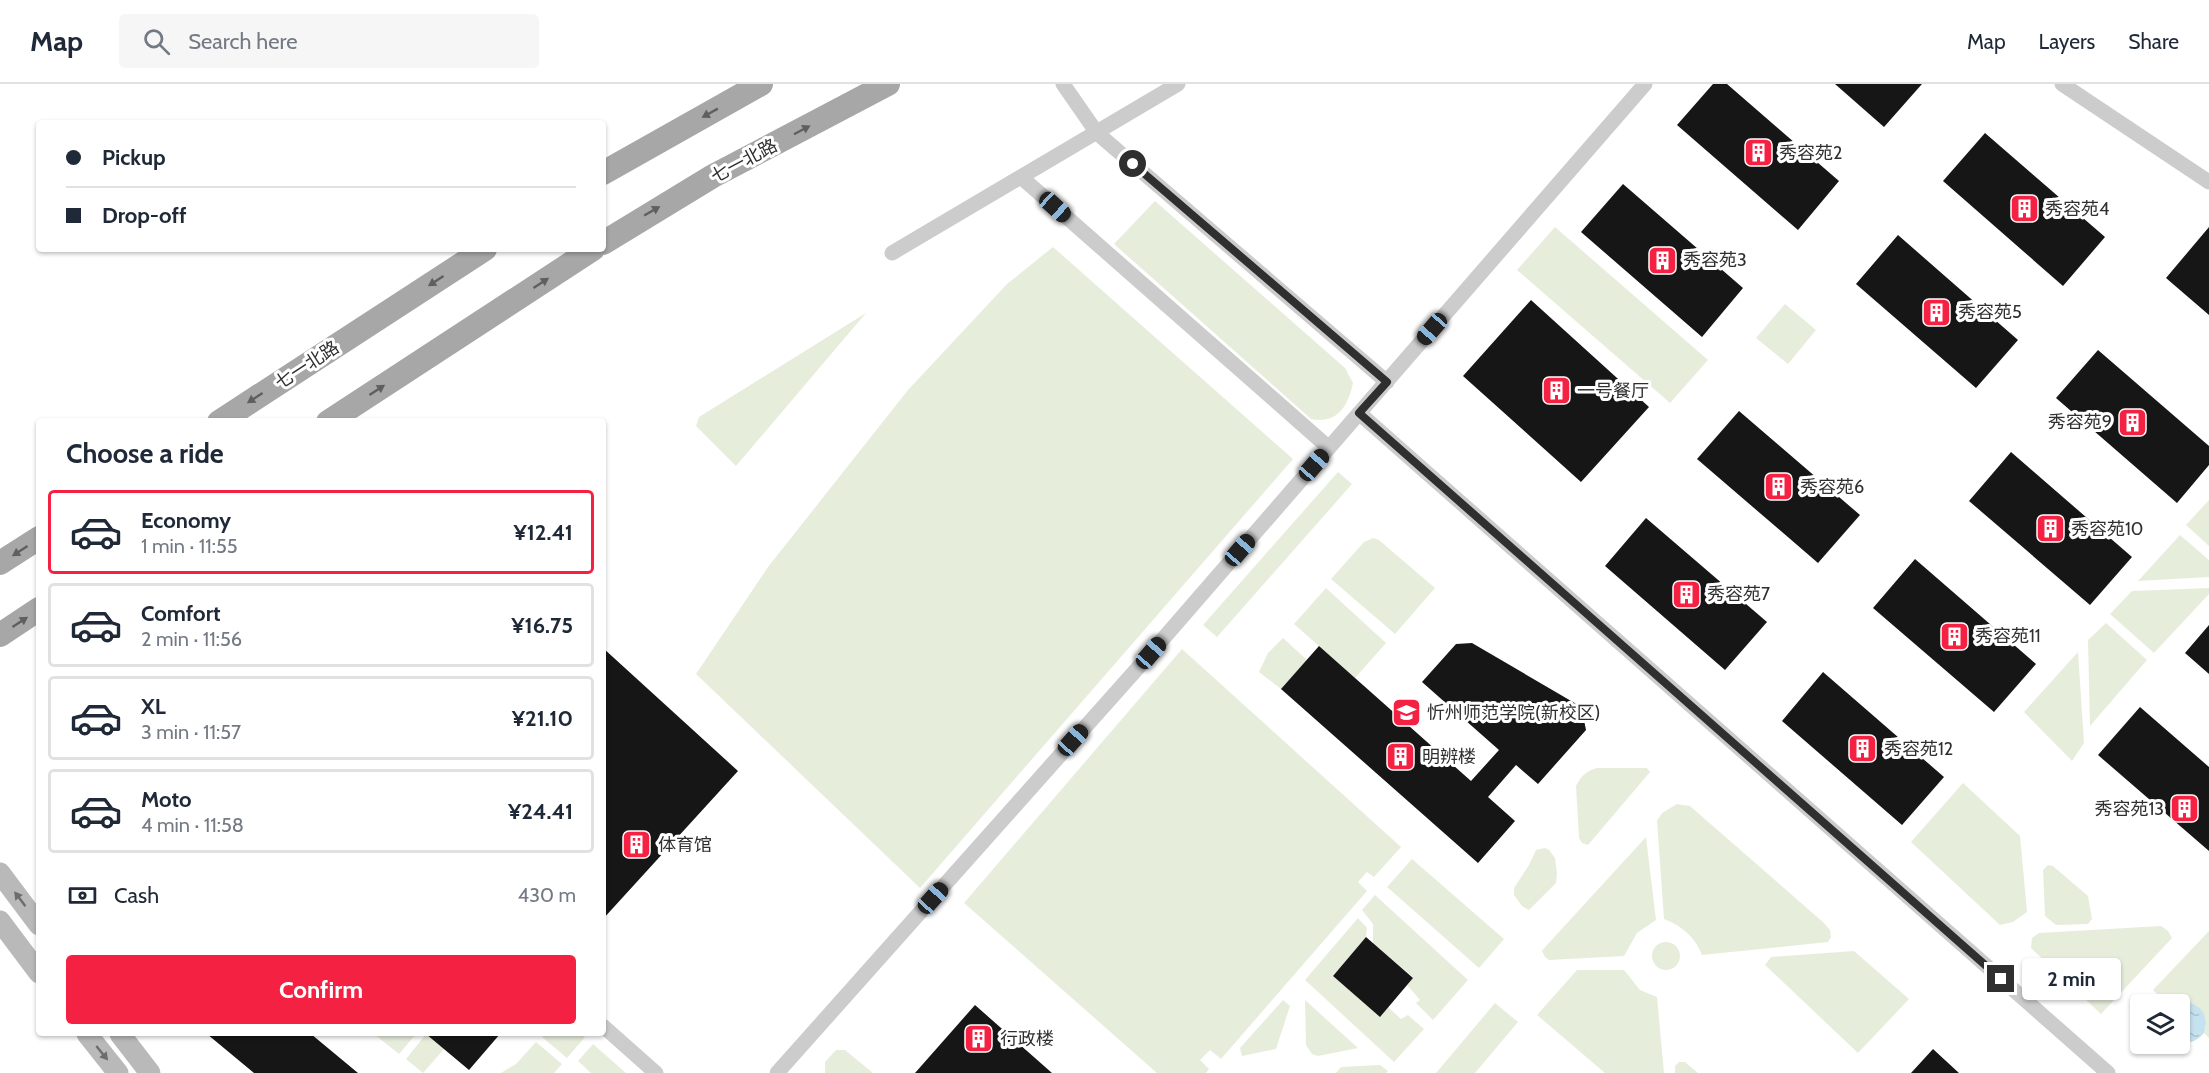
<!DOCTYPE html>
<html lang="en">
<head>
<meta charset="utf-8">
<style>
  :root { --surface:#fff; --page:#f6f6f7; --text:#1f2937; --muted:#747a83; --line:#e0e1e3; --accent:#f52143 }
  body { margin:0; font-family:Cabin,"Noto Sans SC",sans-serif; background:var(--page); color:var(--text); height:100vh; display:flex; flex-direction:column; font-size:22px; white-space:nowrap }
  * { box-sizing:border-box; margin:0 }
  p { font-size:20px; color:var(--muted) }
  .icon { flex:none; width:33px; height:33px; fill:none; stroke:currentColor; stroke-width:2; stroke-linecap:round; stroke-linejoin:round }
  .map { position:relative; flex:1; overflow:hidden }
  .panel { position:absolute; left:36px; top:334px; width:570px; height:618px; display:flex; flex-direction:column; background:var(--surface); border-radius:6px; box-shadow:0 2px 4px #0004 }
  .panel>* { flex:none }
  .guide { position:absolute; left:36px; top:36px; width:570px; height:132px; border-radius:6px; box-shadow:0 2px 4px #0004; display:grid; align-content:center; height:132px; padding:0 30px; background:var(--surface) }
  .tools { position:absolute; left:2130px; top:910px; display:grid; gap:12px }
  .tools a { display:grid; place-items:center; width:60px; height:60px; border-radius:6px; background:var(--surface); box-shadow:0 2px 4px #0004; font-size:30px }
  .end { position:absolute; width:27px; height:27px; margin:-14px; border:8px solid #2f2f2f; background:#fff; box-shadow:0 0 0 3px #fff }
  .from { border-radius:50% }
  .bubble { position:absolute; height:42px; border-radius:6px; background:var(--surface); box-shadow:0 2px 4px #0004; font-size:20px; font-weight:700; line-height:42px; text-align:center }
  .car { position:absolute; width:18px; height:36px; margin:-18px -9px; border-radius:8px; box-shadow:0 0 4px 2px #0007; background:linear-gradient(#222 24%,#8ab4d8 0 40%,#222 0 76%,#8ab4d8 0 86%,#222 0) }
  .guide b { display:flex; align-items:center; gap:21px; height:57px; font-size:22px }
  .guide b+b { border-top:2px solid var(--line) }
  .guide i { width:15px; height:15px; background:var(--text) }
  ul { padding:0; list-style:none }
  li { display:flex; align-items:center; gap:18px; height:84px; margin:0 12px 9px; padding:0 18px; border:3px solid var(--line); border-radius:6px }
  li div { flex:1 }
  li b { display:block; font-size:22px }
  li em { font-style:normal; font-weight:700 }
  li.on { border-color:var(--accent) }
  li>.icon { width:54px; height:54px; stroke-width:1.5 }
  h2 { padding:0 30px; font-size:27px; line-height:72px }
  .pay { display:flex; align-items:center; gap:15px; height:66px; padding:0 30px; font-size:22px }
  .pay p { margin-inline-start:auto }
  .button { display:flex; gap:12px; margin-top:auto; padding:12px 30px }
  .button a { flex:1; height:69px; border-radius:6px; background:var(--accent); color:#fff; font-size:24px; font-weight:700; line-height:69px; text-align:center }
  header { display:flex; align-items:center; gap:36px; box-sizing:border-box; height:84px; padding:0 30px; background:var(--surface); border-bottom:2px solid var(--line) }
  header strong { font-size:28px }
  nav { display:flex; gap:33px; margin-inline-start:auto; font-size:21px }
  .search { width:420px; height:54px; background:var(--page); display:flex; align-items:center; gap:15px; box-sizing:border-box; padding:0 21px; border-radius:6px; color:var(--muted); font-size:22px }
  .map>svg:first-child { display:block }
  .green { fill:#e7eddb }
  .water { fill:url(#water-ripples) }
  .building { fill:#161616 }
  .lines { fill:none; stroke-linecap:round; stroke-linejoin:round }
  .street { stroke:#ccc; stroke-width:15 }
  .secondary { stroke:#b9b9b9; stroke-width:21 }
  .primary { stroke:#a7a7a7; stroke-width:24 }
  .oneway { fill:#5f5f5f }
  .oneway2 { fill:#6d6d6d }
  .route { stroke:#2f2f2f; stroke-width:8 }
  .labels { text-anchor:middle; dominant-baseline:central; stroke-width:6; stroke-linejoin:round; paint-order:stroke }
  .poi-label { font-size:18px; fill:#2f2f2f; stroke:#fff; text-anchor:start }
  .street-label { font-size:18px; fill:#2f2f2f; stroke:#fff }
</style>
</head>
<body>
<header>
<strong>Map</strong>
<div class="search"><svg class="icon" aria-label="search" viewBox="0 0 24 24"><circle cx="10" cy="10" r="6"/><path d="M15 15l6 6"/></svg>Search here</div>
<nav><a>Map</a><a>Layers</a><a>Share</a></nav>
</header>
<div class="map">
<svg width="2209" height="989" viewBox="0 0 2209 989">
  <defs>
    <pattern id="water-ripples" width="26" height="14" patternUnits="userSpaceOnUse" patternTransform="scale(1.5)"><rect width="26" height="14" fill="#c6e2ef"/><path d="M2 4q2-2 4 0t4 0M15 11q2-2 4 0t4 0" fill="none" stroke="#aac2cd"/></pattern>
  </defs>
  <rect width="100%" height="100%" fill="#fff"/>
  <path class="green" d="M1155 117 1345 284 1353 299C1348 322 1338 340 1311 335L1114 160Z
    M1555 143 1708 276 1670 319 1517 186Z
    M1053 163 1293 375 920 804 696 590 768 483 908 306 1007 200Z
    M1785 220 1816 246 1788 280 1756 254Z
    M866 229 736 382 696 342 699 333Z
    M1338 388 1352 400 1217 553 1203 541Z
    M2209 416V462L2186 441Z
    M2180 451 2209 476V493L2138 497Z
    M1373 454 1379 456 1435 504 1395 550 1331 495 1364 458Z
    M1326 504 1386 559 1355 594 1294 540Z
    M2209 504V510L2154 569 2110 530 2132 507Z
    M2106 539 2147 576 2090 642 2088 556Z
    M1283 554 1307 576 1281 605 1259 588 1268 569Z
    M1182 565 1401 763 1374 793 1367 788 1358 798 1367 807 1221 975 1210 966 1200 976 1209 985 1206 989H1157L964 819Z
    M2078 568 2084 659 2072 677 2024 628Z
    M1597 684H1647L1650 688 1588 761 1582 759 1579 754 1576 702C1581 692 1586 687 1597 684Z
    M1963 699 2020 752 2027 828 2013 838 2000 841 1911 758Z
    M1677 720 1690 722 1824 839 1830 846 1831 853 1828 858 1702 871C1695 853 1682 842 1664 835L1657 737 1662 729Z
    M1646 753 1656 836 1637 849 1624 872 1549 876 1545 873 1542 867 1547 861Z
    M1545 764 1549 766 1555 774 1557 790 1556 799 1529 826 1522 822 1514 811V804L1529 781 1536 766Z
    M1412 775 1504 855 1479 884 1387 803Z
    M2048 781 2053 782 2088 812 2092 835 2088 840 2056 841 2045 832 2043 786Z
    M1375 811 1468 896 1433 936 1416 919 1420 916 1407 901 1413 893 1373 860V840L1362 826Z
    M1358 834 1367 844 1366 853 1333 892 1380 932 1388 923 1401 935 1408 931 1424 945 1394 978 1305 896Z
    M2161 842 2168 847 2172 854 2101 930 2031 864 2032 854 2039 849Z
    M2209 847V954L2204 949 2206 942 2180 919 2168 921 2153 906Z
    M1652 872a14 14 0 1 1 28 0a14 14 0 1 1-28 0Z
    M1854 867 1909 915 1858 969 1765 881 1771 873Z
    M1577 886H1624L1640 906 1657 913 1664 989H1605L1537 931Z
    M1283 916 1290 922 1276 965 1242 972 1240 964Z
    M1305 916 1358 964 1318 972 1312 970 1306 961Z
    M1495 919 1518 938 1475 989H1436Z
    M374 950H416L399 970Z
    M426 950 444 965 423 989 406 975Z
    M545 950H580L585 953 567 974 542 953Z
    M536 958 562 980 554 989H501L516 980Z
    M593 960 626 989H591L578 977Z
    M836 966H845L873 989H825V978Z
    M1679 978H1685L1698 989H1675V982Z
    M1380 981 1388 987 1386 989H1336L1341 983Z"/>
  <path class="water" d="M2186 918C2203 921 2209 933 2204 949 2197 957 2190 960 2180 958V921H2175Z"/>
  <path class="building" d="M1713 0H1727L1839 97 1798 146 1677 41Z
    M1835 0H1922L1884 43Z
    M1985 49 2105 153 2063 202 1943 97Z
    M1623 100 1743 204 1702 253 1581 148Z
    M2209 143V231L2166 194Z
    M1898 151 2018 256 1976 304 1856 200Z
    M1531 216 1649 323 1581 398 1463 292Z
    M2098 266 2209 362V381L2177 419 2056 314Z
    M1739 327 1860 431 1818 479 1697 375Z
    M2011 368 2132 473 2090 521 1969 417Z
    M1646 434 1767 538 1725 586 1605 482Z
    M1915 475 2036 580 1994 628 1873 524Z
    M2209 541V590L2185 569Z
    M1472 559 1578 621 1583 631 1586 646 1538 700 1516 681 1488 713 1515 737 1478 779 1281 605 1319 562 1471 697 1499 666 1422 598 1456 560Z
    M603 564 738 687 603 835Z
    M1823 588 1944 693 1902 741 1782 637Z
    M2140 623 2209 683V767L2098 671Z
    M1366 853 1413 894 1380 933 1333 892Z
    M975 921 1052 989H915Z
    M207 950H311L358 989H254Z
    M426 950H500L469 986Z
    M1933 965 1959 989H1911Z"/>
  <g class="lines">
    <path class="street" d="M1063 0 1097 49 1387 298
      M2062 0 2209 98
      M1021 93 1329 364
      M892 169 1178 0
      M1359 329 2108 989
      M603 942 656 989
      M777 989 1136 586 1645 0"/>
    <path class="secondary" d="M0 789 39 841
      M0 837 39 889
      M87 950 118 989
      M120 950 150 989"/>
    <path class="primary" d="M603 89 761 0
      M603 159 713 92 888 0
      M219 338 485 165
      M328 338 593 165
      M0 479 39 454
      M0 551 39 525"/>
  </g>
  <defs><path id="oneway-solid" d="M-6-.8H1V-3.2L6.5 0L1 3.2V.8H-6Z" transform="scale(1.5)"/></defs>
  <g class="oneway">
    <use href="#oneway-solid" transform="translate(710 29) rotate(151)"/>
    <use href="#oneway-solid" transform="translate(802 46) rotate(-28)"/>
    <use href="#oneway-solid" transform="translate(652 127) rotate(-30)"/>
    <use href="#oneway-solid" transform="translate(436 197) rotate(147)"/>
    <use href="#oneway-solid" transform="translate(541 199) rotate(-33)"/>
    <use href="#oneway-solid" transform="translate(377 306) rotate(-33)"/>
    <use href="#oneway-solid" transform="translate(255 314) rotate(147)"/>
    <use href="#oneway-solid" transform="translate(20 467) rotate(147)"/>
    <use href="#oneway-solid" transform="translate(20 538) rotate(-33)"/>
  </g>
  <g class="oneway2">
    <use href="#oneway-solid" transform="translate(20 815) rotate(-127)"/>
    <use href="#oneway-solid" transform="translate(102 969) rotate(51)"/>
  </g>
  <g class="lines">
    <path class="route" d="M1133 80 1387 298 1359 329 2001 895"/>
  </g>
  <defs>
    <symbol id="building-square" viewBox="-11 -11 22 22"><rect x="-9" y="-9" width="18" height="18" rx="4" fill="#f52143" stroke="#fff"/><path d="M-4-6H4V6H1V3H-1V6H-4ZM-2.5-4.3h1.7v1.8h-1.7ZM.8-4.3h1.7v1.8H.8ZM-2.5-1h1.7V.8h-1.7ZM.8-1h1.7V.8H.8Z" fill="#fff"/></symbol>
    <symbol id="university-square" viewBox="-11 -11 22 22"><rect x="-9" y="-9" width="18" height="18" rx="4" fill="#f52143" stroke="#fff"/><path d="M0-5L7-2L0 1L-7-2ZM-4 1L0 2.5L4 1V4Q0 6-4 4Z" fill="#fff"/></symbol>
  </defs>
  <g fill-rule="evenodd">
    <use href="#building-square" x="1742" y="52" width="33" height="33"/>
    <use href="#building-square" x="2008" y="108" width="33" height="33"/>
    <use href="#building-square" x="1646" y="160" width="33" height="33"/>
    <use href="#building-square" x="1920" y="212" width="33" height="33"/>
    <use href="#building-square" x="1540" y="290" width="33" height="33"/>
    <use href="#building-square" x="2116" y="322" width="33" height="33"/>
    <use href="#building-square" x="1762" y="386" width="33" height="33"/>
    <use href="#building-square" x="2034" y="428" width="33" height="33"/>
    <use href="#building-square" x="1670" y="494" width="33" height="33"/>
    <use href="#building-square" x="1938" y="536" width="33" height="33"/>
    <use href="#university-square" x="1390" y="612" width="33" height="33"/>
    <use href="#building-square" x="1846" y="648" width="33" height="33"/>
    <use href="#building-square" x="1384" y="656" width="33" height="33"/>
    <use href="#building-square" x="2168" y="708" width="33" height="33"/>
    <use href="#building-square" x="620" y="744" width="33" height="33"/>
    <use href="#building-square" x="962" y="938" width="33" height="33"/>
  </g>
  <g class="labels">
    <g class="poi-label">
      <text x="1779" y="69">秀容苑2</text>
      <text x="2045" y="125">秀容苑4</text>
      <text x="1683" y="176">秀容苑3</text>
      <text x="1958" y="228">秀容苑5</text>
      <text x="1577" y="307">一号餐厅</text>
      <text x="2112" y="338" text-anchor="end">秀容苑9</text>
      <text x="1800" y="403">秀容苑6</text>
      <text x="2071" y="445">秀容苑10</text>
      <text x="1707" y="510">秀容苑7</text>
      <text x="1975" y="552">秀容苑11</text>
      <text x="1427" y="629">忻州师范学院(新校区)</text>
      <text x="1884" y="665">秀容苑12</text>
      <text x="1422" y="673">明辨楼</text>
      <text x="2164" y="725" text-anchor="end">秀容苑13</text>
      <text x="658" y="761">体育馆</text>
      <text x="1000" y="955">行政楼</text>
    </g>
    <g class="street-label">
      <text transform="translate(744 77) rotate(-28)">七一北路</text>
      <text transform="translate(307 281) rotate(-33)">七一北路</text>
    </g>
  </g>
</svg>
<div class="tools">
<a><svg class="icon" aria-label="layers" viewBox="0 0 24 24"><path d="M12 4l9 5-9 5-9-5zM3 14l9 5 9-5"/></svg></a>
</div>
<i class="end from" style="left:1133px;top:80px"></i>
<i class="end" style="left:2001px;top:895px"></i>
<div class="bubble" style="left:2022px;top:874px;width:99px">2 min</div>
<i class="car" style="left:1055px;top:123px;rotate:132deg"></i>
<i class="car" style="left:1432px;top:245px;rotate:221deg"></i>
<i class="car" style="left:1314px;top:381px;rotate:41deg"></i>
<i class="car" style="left:1240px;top:466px;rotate:41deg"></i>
<i class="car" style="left:1151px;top:569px;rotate:41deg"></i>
<i class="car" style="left:1073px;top:656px;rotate:42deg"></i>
<i class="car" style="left:933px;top:814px;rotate:42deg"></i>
<div class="guide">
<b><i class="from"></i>Pickup</b>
<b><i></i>Drop-off</b>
</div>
<section class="panel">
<h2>Choose a ride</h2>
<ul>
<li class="on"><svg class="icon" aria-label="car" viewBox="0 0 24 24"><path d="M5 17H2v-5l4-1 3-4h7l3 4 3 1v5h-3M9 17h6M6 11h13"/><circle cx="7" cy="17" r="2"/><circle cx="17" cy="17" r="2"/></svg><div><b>Economy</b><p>1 min · 11:55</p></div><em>¥12.41</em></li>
<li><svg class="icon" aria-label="car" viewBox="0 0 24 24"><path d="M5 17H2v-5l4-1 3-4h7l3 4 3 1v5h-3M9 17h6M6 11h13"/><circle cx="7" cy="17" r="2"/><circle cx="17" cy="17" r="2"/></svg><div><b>Comfort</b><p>2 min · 11:56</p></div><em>¥16.75</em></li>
<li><svg class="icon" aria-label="car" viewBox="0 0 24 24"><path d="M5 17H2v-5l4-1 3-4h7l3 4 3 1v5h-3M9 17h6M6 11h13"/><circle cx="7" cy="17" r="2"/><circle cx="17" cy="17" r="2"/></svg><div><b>XL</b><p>3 min · 11:57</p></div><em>¥21.10</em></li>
<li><svg class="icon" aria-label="car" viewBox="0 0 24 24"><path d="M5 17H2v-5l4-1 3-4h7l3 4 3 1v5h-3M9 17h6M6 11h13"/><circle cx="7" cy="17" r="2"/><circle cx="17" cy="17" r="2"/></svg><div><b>Moto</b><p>4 min · 11:58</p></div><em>¥24.41</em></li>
</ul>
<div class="pay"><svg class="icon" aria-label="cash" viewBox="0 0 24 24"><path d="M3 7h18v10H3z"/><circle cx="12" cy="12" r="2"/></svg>Cash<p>430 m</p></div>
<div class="button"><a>Confirm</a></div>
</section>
</div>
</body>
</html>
